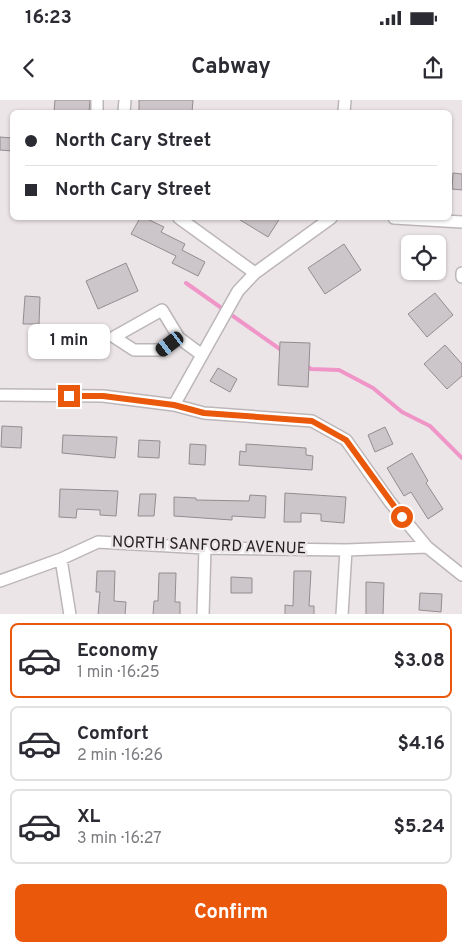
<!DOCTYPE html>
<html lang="en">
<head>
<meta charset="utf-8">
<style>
  :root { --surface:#fff; --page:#f7f7f7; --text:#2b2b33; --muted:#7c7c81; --line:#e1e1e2; --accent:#ea580c }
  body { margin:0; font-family:Overpass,sans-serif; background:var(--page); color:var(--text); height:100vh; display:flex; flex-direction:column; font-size:19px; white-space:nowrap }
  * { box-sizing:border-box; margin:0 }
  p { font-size:16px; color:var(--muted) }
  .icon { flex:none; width:28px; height:28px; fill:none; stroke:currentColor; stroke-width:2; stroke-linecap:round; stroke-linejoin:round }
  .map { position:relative; height:514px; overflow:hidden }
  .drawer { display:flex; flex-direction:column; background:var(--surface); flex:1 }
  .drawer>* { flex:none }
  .banner { position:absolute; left:10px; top:10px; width:442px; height:110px; border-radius:8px; box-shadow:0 1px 4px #0004; display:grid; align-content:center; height:110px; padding:0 15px; background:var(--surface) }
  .controls { position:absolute; left:401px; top:135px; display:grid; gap:10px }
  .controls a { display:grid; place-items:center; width:45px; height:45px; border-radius:8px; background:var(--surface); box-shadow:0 1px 4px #0004; font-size:25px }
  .end { position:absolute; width:22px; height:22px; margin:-11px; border:6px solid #ea580c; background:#fff; box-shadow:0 0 0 2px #fff }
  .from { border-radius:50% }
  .bubble { position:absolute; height:35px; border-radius:8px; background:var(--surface); box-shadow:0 1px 4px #0004; font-size:16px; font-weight:700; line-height:35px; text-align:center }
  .car { position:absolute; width:15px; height:30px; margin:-15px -8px; border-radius:6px; box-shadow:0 0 4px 1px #0007; background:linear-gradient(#222 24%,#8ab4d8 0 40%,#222 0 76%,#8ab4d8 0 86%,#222 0) }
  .banner b { display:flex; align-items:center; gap:18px; height:48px; font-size:19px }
  .banner b+b { border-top:1px solid var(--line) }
  .banner i { width:12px; height:12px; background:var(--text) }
  ul { padding:9px 0 0; list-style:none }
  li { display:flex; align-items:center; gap:15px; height:75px; margin:0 10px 8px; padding:0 5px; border:2px solid var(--line); border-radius:8px }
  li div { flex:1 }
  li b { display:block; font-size:19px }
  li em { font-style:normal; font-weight:700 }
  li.on { border-color:var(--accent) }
  li>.icon { width:45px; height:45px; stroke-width:1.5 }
  .button { display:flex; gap:10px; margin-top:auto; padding:10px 15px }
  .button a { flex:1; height:58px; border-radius:8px; background:var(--accent); color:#fff; font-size:20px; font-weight:700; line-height:58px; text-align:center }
  .status { display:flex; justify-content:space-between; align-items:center; height:35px; padding:0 25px; background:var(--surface); direction:ltr }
  .status svg { height:14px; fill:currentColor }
  header { display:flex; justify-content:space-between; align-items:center; height:65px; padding:0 15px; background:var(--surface); font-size:22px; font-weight:700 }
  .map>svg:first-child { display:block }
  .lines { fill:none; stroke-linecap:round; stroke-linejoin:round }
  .stream { stroke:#ef95c8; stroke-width:4 }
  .building { fill:#ccc5c9; stroke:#938d90 }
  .minor-casing { stroke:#bcb6b9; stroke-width:14 }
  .minor { stroke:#fff; stroke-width:11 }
  .route { stroke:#ea580c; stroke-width:6 }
  .labels { text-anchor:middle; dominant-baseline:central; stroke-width:5; stroke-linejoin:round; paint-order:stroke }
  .street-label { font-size:16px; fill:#221f21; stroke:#ece5e8 }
</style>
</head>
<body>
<div class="status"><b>16:23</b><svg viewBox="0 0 49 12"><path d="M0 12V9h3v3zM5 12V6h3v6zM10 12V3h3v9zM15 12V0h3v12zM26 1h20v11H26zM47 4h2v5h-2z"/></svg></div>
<header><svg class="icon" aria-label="back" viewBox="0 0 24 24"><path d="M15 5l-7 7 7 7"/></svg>Cabway<svg class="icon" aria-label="share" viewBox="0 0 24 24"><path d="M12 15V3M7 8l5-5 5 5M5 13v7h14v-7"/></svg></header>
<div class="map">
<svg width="462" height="515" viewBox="0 0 462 515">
  <rect width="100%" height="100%" fill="#ece5e8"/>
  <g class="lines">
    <path class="stream" d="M186 183 284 252
      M305 265 311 269 339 270 373 288 402 312 430 326 462 358"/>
  </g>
  <path class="building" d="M55 0H90L89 12H54Z
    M139 0H193L192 12 139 11Z
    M0 37 12 38V51L0 50Z
    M453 73 462 74V90L452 89Z
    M140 118H145L164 127 161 132 185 144 182 150 205 162 198 176 172 163 176 156 131 134Z
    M237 118H280L268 137Z
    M344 144 361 170 325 194 308 168Z
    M126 163 138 191 98 209 86 181Z
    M435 193 453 215 427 237 408 214Z
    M25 196 40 197 39 224H23Z
    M73 229 106 231 105 258 71 256Z
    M280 242 310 243 308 287 278 285Z
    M445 245 462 264V276L447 289 424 264Z
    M218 268 237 279 230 292 210 281Z
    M2 326 22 327 21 348 1 347Z
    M385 327 393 344 375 352 368 335Z
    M63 335 117 337 115 358 62 353Z
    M139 340 160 341 159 358 138 357Z
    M190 344 206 345 205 365 189 364Z
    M246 344 306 348V355L313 356 312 370 239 365 240 351 246 352Z
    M412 353 428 381 426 383 443 409 428 419 411 392 404 396 387 368Z
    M60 389 118 391 116 416 100 415V410L77 409 76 418 59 417Z
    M285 393 346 397 344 423 321 421V414L301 413V422H284Z
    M140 394H156L154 416H138Z
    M250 395 266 396 265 418 232 416V420L174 416V397L196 398V400L249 401Z
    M97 471H115L114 501 126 502 125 515H98L100 492H96Z
    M294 471H311L309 506H314V515H285V505L293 506Z
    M159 473H176L175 502H180V515H153L154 501H158Z
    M231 477 252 478V493H231Z
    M366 482 384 483 383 515H366Z
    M420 493 442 494 441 512 419 510Z"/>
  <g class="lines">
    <defs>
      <path id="minor" d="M97 12V0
        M124 12 125 0
        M344 12 345 0
        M179 118 255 173
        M394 118 462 122
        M462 173V177
        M179 238 162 250H134L114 237 162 210 179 238 202 255
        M0 295 103 296 174 305 204 313 312 321 346 340 390 402 427 447 462 475
        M174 305 238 191 255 173 331 118
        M61 459 70 515
        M0 481 61 459 98 442 205 448 346 450 427 447
        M203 515 205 448
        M342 515 346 450"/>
    </defs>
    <use href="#minor" class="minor-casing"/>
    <use href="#minor" class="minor"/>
  </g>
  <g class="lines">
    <path class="route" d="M69 296H103L174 305 204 313 312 321 346 340 402 417"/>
  </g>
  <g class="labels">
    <g class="street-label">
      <text transform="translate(209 446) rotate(2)">NORTH SANFORD AVENUE</text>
    </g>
  </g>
</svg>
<div class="controls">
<a><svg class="icon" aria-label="locate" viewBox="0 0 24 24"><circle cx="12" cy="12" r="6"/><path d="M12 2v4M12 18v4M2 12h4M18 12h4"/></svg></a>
</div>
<i class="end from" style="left:402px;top:417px"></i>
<i class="end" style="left:69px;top:296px"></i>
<div class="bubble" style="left:28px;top:224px;width:82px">1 min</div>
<i class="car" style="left:170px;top:244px;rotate:233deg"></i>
<div class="banner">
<b><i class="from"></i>North Cary Street</b>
<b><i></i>North Cary Street</b>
</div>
</div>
<section class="drawer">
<ul>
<li class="on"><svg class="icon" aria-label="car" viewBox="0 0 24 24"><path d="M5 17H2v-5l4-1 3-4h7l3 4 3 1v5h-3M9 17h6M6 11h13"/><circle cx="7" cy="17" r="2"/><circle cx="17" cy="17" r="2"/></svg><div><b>Economy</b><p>1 min · 16:25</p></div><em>$3.08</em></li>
<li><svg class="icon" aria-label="car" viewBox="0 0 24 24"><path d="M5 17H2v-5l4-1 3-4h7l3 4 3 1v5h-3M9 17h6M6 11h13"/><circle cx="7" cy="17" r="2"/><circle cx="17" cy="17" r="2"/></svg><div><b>Comfort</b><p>2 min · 16:26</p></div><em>$4.16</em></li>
<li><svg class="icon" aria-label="car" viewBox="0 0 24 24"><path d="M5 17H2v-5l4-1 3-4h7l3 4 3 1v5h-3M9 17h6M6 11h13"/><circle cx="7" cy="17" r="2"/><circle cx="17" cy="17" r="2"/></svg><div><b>XL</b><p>3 min · 16:27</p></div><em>$5.24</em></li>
</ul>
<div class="button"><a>Confirm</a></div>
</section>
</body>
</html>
